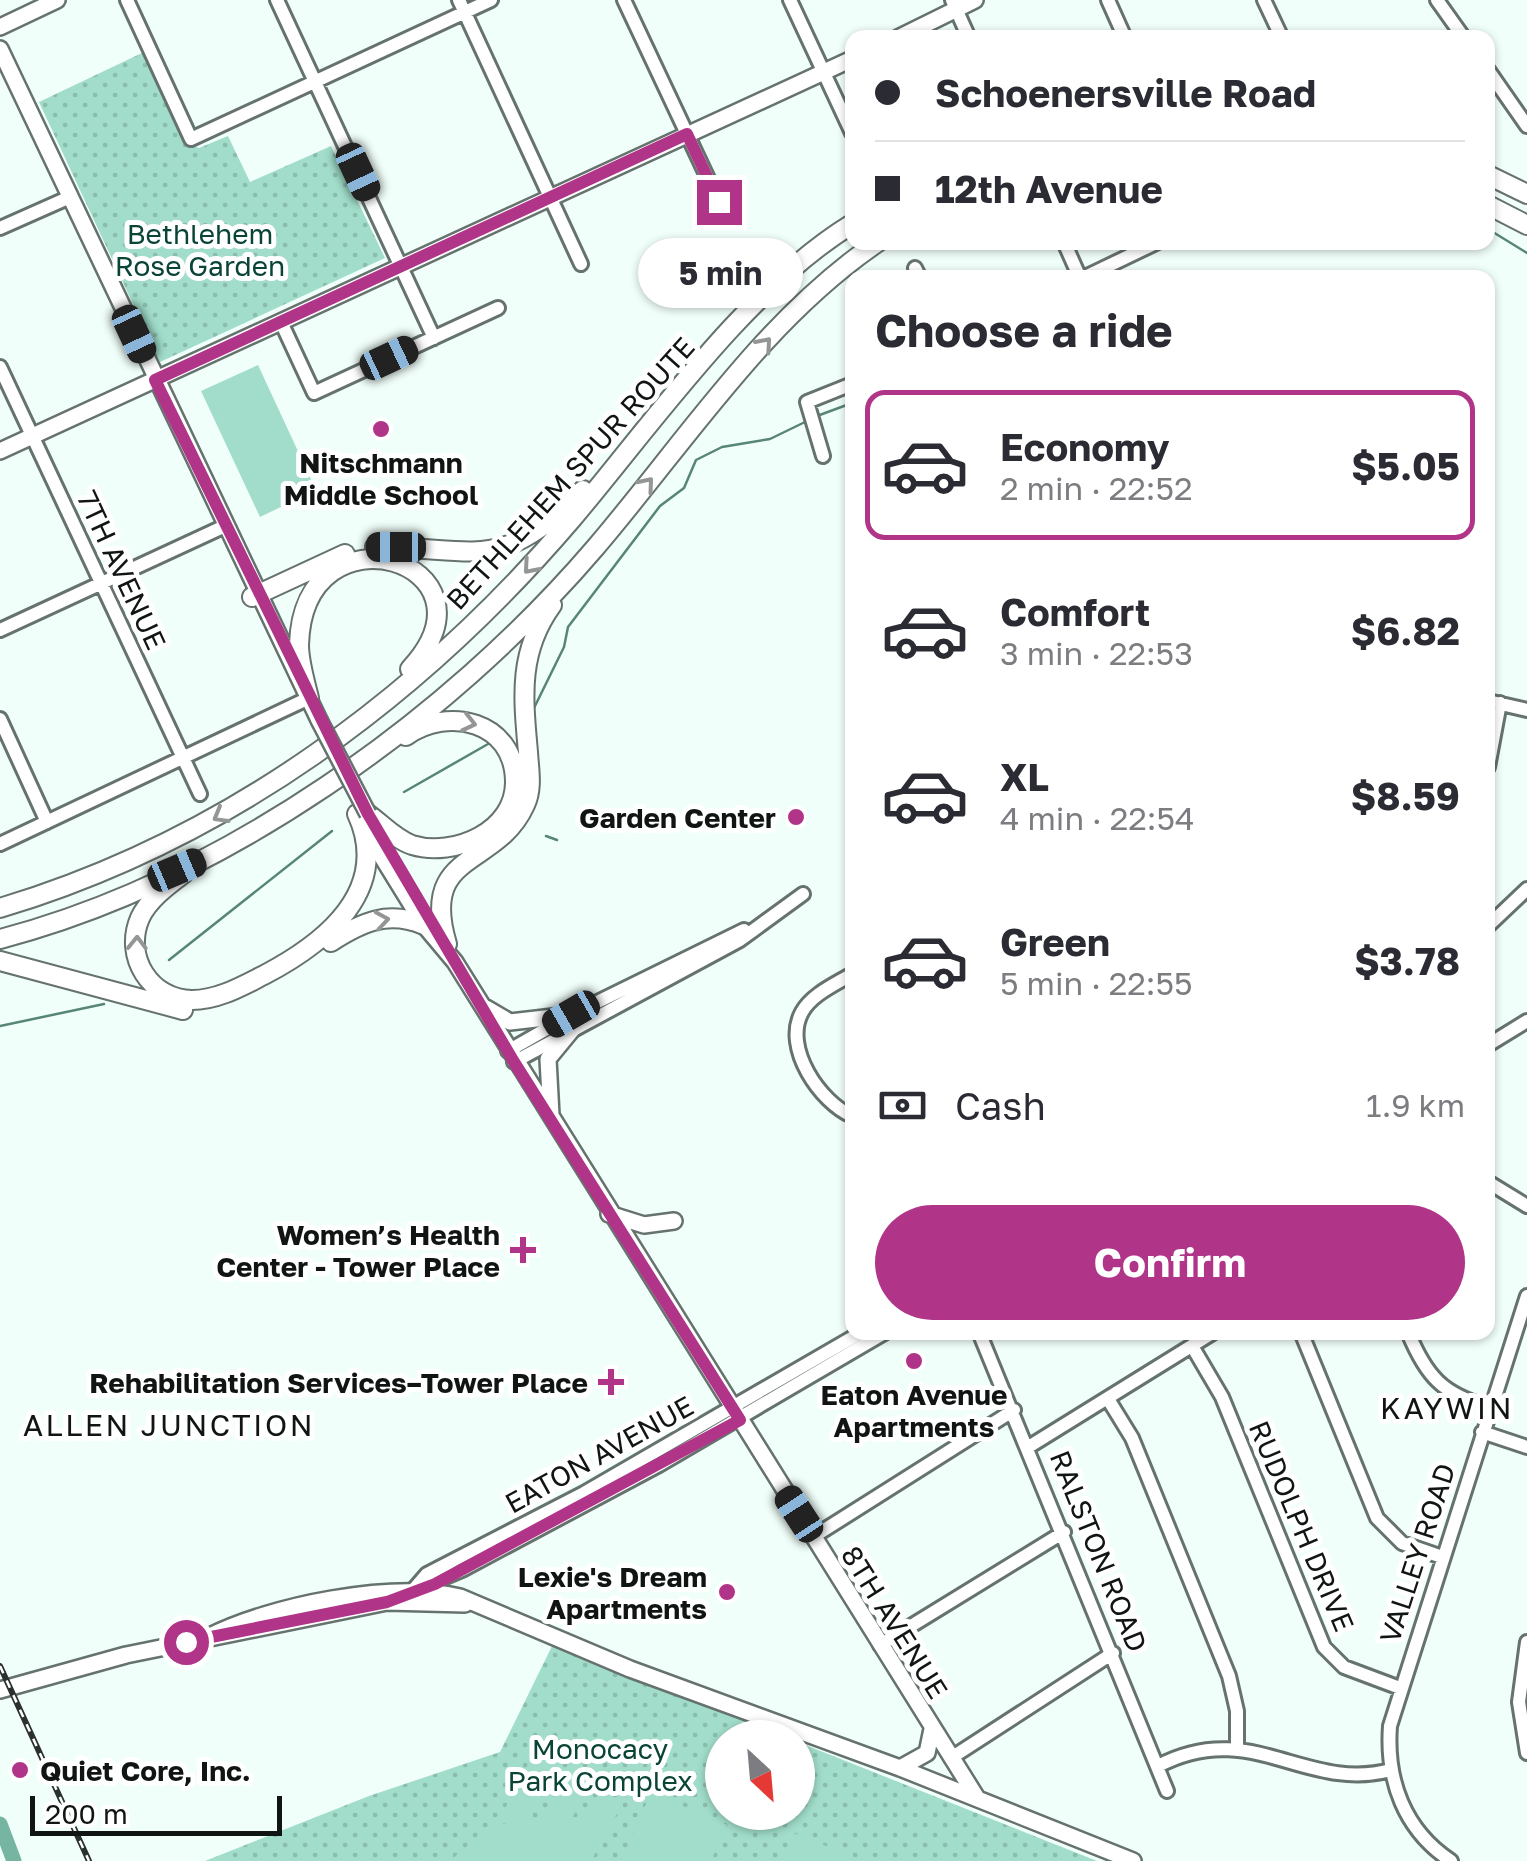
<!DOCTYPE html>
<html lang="en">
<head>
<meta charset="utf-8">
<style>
  :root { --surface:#fff; --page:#f7f7f7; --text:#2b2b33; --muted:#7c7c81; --line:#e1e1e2; --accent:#b03588 }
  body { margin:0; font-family:"Golos Text",sans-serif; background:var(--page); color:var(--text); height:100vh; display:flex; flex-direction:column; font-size:38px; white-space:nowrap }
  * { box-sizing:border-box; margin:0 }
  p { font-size:32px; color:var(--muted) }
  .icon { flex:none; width:55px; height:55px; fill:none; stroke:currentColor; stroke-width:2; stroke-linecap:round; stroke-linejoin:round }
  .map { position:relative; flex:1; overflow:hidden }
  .details { position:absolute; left:845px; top:270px; width:650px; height:1070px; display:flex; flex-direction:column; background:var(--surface); border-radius:20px; box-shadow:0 2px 8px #0004 }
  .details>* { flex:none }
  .banner { position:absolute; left:845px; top:30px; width:650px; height:220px; border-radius:20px; box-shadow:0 2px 8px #0004; display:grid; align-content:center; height:220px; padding:0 30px; background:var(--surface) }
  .needle { width:65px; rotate:154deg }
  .tools { position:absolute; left:705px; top:1720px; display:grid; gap:20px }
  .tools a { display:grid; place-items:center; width:110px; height:110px; border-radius:50%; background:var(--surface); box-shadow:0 2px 8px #0004; font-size:50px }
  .scale { position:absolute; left:30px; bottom:25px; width:252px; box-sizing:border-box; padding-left:10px; border:5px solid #101513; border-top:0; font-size:28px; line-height:35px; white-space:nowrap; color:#101513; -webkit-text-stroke:8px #fff; paint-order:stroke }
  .end { position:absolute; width:45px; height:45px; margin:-22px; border:12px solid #b03588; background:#fff; box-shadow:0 0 0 5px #fff }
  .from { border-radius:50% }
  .bubble { position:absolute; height:70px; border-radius:35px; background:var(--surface); box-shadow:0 2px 8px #0004; font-size:32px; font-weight:700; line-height:70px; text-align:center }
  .car { position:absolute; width:30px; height:60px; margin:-30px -15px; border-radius:12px; box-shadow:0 0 8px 2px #0007; background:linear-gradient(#222 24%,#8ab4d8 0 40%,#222 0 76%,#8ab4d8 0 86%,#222 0) }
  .banner b { display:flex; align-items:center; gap:35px; height:95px; font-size:38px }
  .banner b+b { border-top:2px solid var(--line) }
  .banner i { width:25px; height:25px; background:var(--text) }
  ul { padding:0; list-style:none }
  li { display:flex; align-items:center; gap:30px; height:150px; margin:0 20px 15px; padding:0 10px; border:5px solid transparent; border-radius:20px }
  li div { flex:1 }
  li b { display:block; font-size:38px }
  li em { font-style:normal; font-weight:700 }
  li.active { border-color:var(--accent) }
  li>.icon { width:90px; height:90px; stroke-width:1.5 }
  h2 { padding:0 30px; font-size:45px; line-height:120px }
  .pay { display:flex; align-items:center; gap:25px; height:110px; padding:0 30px; font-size:38px }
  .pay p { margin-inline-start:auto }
  .button { display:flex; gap:20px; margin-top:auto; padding:20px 30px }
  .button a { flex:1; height:115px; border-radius:60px; background:var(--accent); color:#fff; font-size:40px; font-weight:700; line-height:115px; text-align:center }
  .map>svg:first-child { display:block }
  .grass { fill:url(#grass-dots) }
  .pitch { fill:#a1ddca }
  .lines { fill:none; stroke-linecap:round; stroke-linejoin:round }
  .stream { stroke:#578577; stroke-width:2.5 }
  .river { stroke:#75b5a2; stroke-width:15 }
  .minor-casing { stroke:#66726e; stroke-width:18 }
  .major-casing { stroke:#66726e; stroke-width:20 }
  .highway-casing { stroke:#66726e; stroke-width:22 }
  .minor { stroke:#fff; stroke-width:12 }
  .major { stroke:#fff; stroke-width:15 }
  .highway { stroke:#fff; stroke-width:18 }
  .rail-casing { stroke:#2b312e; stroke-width:6 }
  .rail { stroke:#fff; stroke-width:2.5; stroke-dasharray:8; stroke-linecap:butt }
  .major-bridge-casing { stroke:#66726e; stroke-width:20; stroke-linecap:butt }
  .major-bridge { stroke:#fff; stroke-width:15 }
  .oneway { stroke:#939695 }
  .route { stroke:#b03588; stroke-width:12 }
  .poi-dot { fill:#b03588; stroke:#fff; stroke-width:4 }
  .labels { text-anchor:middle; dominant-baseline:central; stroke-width:10; stroke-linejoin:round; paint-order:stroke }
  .park-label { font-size:28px; fill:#0a4437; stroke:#fff }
  .poi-label { font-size:28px; font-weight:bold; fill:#101513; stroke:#fff; text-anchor:end }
  .street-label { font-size:28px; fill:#101513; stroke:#fff }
  .neighbourhood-label { font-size:30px; letter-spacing:2.5px; fill:#101513; stroke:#fff }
</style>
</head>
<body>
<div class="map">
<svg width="1527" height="1861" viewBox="0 0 1527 1861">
  <defs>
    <pattern id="grass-dots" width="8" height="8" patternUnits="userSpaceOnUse" patternTransform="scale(2.5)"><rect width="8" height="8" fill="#a1ddca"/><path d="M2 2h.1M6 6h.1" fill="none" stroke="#8abdad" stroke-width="1.8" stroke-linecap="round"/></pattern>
  </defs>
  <rect width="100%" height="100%" fill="#f1fffa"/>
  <path class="grass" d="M144 52 191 145 199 148 228 136 250 182 331 146 385 258 160 362 39 102Z
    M554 1642 786 1737 722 1738V1812H798V1742L1097 1861H205L369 1796 500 1752Z"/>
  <path class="pitch" d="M258 365 316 490 260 517 201 391Z
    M534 1755 557 1767 530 1819H542L567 1773 590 1784 569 1824 581 1827 600 1791 623 1803 591 1861H450L486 1829 510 1822 501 1816Z
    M651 1792 727 1825 711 1861H622Z
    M793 1833 864 1861H782Z"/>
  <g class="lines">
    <path class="stream" d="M1488 229 1527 253
      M817 416 852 403
      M534 708 564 647 568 627 660 506 684 488 696 460 722 447 770 439 805 422
      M404 792 488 744
      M546 836 557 840
      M169 960 332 831
      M0 1026 104 1004"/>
    <path class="river" d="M0 1824 14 1861"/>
    <defs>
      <path id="minor" d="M127 0 191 139 491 0
        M277 0 434 338
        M459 0 581 264
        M624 0 719 202
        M790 0 852 133
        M952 0 969 38
        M1108 0 1125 38
        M1264 0 1282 38
        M1437 0 1464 38
        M1488 70 1527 126
        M0 228 70 197
        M1064 242 1080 278
        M915 268 920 278
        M1083 278 1158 242
        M281 322 314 393 498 308
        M0 367 200 794
        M823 456 807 402 852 384
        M0 630 225 526
        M1488 701 1527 710
        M0 719 47 822
        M1488 767 1500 703
        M0 844 309 698
        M1488 926 1527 889
        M852 974C836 984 812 994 802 1012 782 1048 821 1103 852 1116
        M1488 1045 1527 1021
        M508 1051 571 1015 744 930
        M514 1062 740 940 803 894
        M1488 1182 1527 1206
        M979 1332 1167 1791
        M1301 1332 1377 1518 1402 1543 1442 1557
        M1408 1332C1426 1376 1443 1395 1489 1407
        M1192 1346 1222 1397 1324 1647 1344 1667 1400 1688
        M1108 1399 1132 1438 1229 1676 1237 1711V1748
        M1482 1432 1527 1447
        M1030 1446 1214 1332
        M813 1537 1014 1410
        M414 1589 427 1574 584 1493 862 1332
        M417 1589 462 1570 659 1465 886 1332
        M1527 1642 1519 1702 1527 1753
        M880 1645 1064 1532
        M951 1758 1113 1653
        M1158 1766C1251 1717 1305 1793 1391 1770
        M1451 1861C1404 1830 1386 1780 1390 1726L1527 1296"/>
      <path id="major" d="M0 27 57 0
        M898 38 975 0
        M0 49 319 720
        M0 451 852 59
        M366 831 424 925 455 962 977 1798
        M486 1008 510 1022 571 1015
        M551 1115 548 1059 576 1025
        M609 1214 644 1225 674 1221
        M208 1637C271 1605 391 1581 460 1597L630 1669 900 1768 1133 1861
        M0 1690 126 1655 387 1602 465 1604
        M900 1768 927 1753 932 1729"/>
      <path id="highway" d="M1488 175 1527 194
        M1488 205 1527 225
        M375 547C480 547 498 575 583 490
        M252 597 345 554
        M309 698C305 681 299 662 299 645 303 498 509 562 410 669
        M368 814C382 824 395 839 412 845 454 858 516 831 515 781 514 721 448 706 406 736
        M183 874C167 886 148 900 140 918 123 957 151 1000 192 1000 218 1000 242 986 264 975 325 943 392 890 357 814
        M0 908C227 840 420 697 572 519 653 423 746 289 852 224
        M0 939C222 881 447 721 595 548 684 444 763 320 878 242
        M331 942C362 922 388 910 424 925
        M447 944C419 850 496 869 525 805 533 788 529 770 528 752 523 697 518 652 552 605
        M0 961 183 1010"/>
    </defs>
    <use href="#minor" class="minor-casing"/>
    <use href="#major" class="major-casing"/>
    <use href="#highway" class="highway-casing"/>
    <use href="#minor" class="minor"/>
    <use href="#major" class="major"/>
    <use href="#highway" class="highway"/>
    <defs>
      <path id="rail" d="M0 1666 89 1861"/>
    </defs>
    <use href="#rail" class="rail-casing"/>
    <use href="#rail" class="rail"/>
    <defs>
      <path id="major-bridge" d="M319 720 368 814"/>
    </defs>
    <use href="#major-bridge" class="major-bridge-casing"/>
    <use href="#major-bridge" class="major-bridge"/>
  </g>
  <defs><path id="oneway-chevron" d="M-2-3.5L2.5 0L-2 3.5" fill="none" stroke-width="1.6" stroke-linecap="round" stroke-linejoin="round" transform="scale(2.5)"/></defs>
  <g class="oneway">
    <use href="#oneway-chevron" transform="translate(765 344) rotate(-49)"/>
    <use href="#oneway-chevron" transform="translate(647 484) rotate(-50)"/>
    <use href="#oneway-chevron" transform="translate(530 567) rotate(131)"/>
    <use href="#oneway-chevron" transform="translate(469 723) rotate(13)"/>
    <use href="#oneway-chevron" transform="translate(220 816) rotate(150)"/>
    <use href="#oneway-chevron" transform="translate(382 920) rotate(-9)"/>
    <use href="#oneway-chevron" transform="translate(137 943) rotate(-89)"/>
  </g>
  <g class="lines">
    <path class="route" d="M186 1642 387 1602 435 1584 740 1420 514 1062 368 814 155 380 687 134 719 202"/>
  </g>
  <g class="poi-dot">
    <circle cx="381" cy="429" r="10"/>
    <circle cx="796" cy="817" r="10"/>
    <path d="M518 1235h10v10h10v10h-10v10h-10v-10h-10v-10h10z"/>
    <circle cx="914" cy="1361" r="10"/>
    <path d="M606 1367h10v10h10v10h-10v10h-10v-10h-10v-10h10z"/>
    <circle cx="727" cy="1592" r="10"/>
    <circle cx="20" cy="1770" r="10"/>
  </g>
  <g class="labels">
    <g class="park-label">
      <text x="200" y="233">Bethlehem<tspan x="200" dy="32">Rose Garden</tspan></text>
      <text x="600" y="1748">Monocacy<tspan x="600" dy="32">Park Complex</tspan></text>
    </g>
    <g class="poi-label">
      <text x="381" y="462" text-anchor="middle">Nitschmann<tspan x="381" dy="32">Middle School</tspan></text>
      <text x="776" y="817">Garden Center</text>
      <text x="500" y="1234">Women’s Health<tspan x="500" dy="32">Center - Tower Place</tspan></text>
      <text x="588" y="1382">Rehabilitation Services–Tower Place</text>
      <text x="914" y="1394" text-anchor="middle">Eaton Avenue<tspan x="914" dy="32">Apartments</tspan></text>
      <text x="707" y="1576">Lexie's Dream<tspan x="707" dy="32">Apartments</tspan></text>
      <text x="40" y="1770" text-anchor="start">Quiet Core, Inc.</text>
    </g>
    <g class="street-label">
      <text transform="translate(570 473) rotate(-48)">BETHLEHEM SPUR ROUTE</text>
      <text transform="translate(122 570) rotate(65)">7TH AVENUE</text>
      <text transform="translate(599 1454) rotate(-29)">EATON AVENUE</text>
      <text transform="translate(1302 1526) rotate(67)">RUDOLPH DRIVE</text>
      <text transform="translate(1099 1551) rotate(68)">RALSTON ROAD</text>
      <text transform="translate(1417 1553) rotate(-72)">VALLEY ROAD</text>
      <text transform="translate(895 1622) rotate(58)">8TH AVENUE</text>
    </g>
    <g class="neighbourhood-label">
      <text x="1447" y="1408">KAYWIN</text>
      <text x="169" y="1425">ALLEN JUNCTION</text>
    </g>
  </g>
</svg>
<div class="tools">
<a><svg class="needle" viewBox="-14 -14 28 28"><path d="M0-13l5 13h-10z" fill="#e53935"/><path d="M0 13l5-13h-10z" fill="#7c7c81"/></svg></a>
</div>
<div class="scale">200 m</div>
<i class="end from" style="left:186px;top:1642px"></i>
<i class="end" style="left:719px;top:202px"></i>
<div class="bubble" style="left:638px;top:238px;width:165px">5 min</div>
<i class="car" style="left:358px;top:172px;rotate:155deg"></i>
<i class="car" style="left:134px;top:334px;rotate:155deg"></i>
<i class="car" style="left:389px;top:358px;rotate:65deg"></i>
<i class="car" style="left:396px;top:547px;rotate:270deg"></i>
<i class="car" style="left:177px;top:870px;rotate:67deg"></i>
<i class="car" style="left:571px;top:1014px;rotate:240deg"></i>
<i class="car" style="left:799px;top:1514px;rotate:327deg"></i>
<div class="banner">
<b><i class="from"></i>Schoenersville Road</b>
<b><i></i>12th Avenue</b>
</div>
<section class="details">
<h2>Choose a ride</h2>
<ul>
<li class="active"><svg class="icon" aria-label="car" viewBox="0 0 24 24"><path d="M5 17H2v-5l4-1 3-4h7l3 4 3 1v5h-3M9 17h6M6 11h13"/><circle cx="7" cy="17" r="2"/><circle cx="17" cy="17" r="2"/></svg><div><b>Economy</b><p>2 min · 22:52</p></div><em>$5.05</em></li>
<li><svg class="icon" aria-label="car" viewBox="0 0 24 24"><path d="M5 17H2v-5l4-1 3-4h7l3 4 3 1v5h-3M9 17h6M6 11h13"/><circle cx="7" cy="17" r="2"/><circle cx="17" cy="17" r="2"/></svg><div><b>Comfort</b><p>3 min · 22:53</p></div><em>$6.82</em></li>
<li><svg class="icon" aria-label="car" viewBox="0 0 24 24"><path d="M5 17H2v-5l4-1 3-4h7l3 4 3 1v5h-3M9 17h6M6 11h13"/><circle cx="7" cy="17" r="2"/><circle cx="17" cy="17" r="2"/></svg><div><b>XL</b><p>4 min · 22:54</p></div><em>$8.59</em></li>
<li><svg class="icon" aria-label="car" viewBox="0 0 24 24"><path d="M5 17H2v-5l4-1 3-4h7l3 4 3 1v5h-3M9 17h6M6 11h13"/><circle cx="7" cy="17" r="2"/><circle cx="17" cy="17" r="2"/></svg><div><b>Green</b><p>5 min · 22:55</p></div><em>$3.78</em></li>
</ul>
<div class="pay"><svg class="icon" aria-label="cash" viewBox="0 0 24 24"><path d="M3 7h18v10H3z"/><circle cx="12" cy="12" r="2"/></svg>Cash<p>1.9 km</p></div>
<div class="button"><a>Confirm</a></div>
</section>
</div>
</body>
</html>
